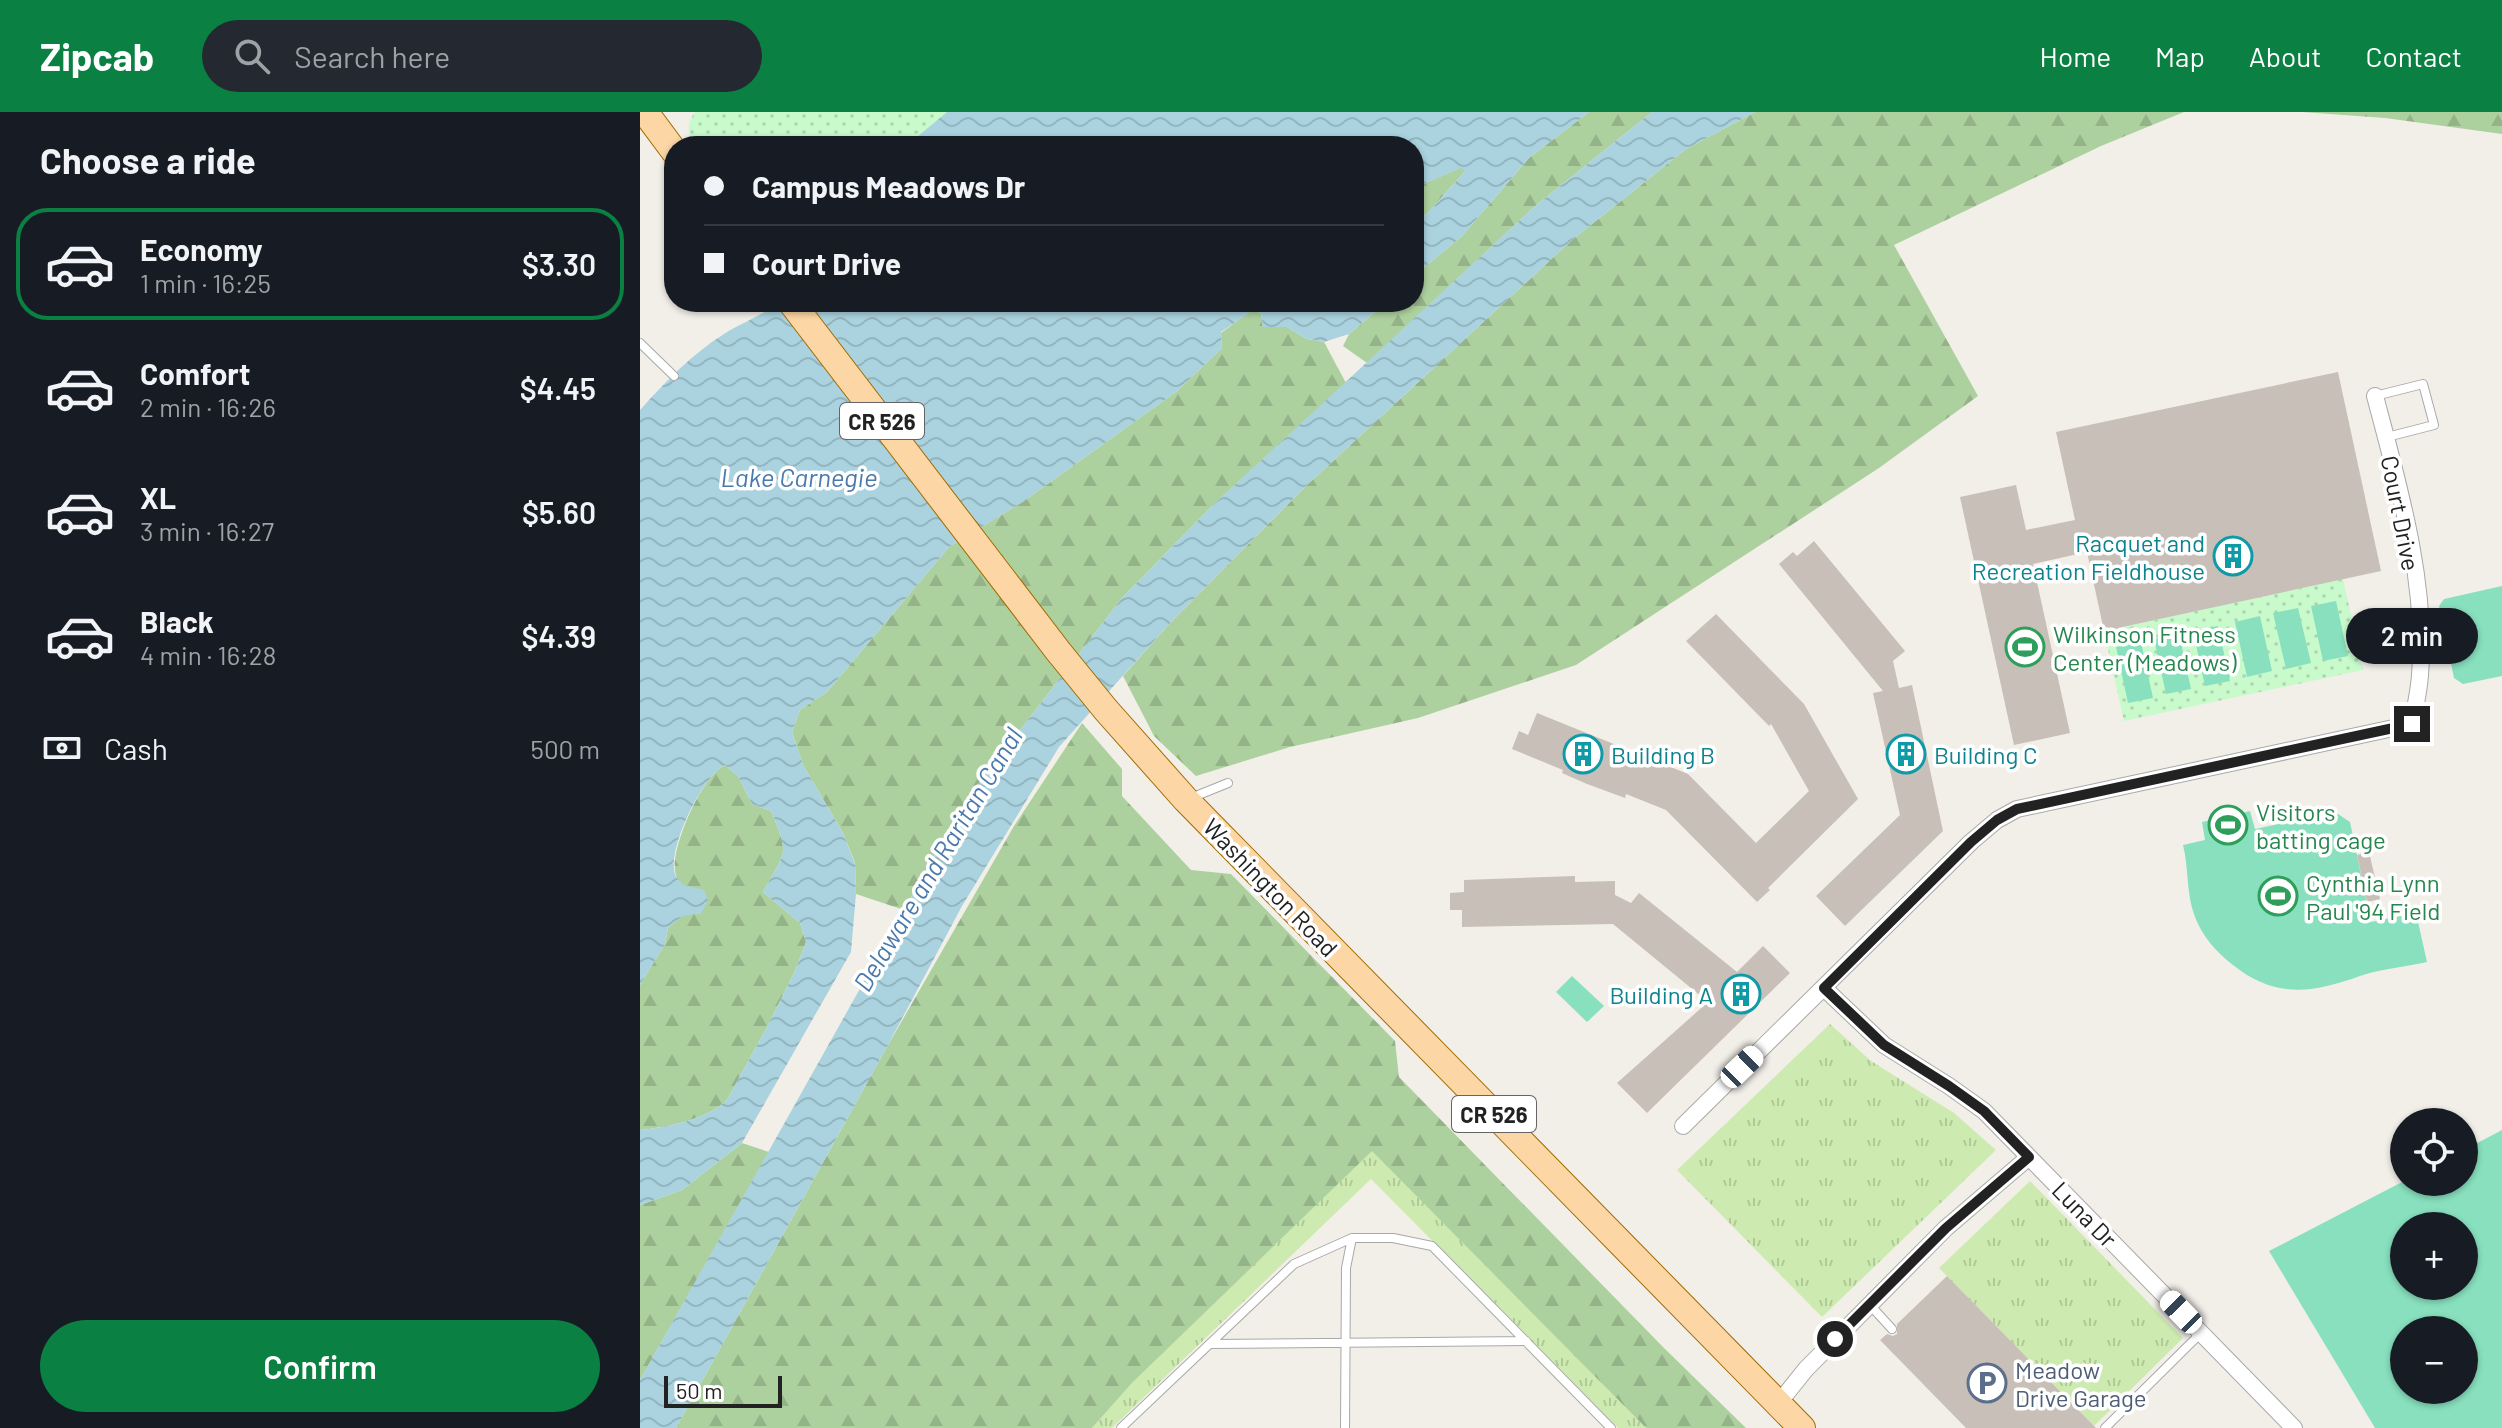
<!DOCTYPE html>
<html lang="en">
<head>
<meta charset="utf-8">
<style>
  :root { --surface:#171b24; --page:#242831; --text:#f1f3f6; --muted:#9ea1a6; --line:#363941; --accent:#0b8043 }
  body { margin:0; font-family:Barlow,sans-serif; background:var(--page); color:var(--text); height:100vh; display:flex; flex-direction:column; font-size:30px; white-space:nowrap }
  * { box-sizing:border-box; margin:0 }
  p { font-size:26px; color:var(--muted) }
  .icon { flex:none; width:44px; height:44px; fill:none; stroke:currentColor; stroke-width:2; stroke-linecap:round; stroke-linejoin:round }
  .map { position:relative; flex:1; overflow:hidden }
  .drawer { display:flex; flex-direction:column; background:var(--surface); width:640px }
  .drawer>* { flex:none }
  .banner { position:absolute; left:24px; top:24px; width:760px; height:176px; border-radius:32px; box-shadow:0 2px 6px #0004; display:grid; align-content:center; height:176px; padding:0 40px; background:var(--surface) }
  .fabs { position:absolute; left:1750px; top:996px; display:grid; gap:16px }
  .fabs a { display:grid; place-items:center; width:88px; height:88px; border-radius:50%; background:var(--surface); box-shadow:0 2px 6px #0004; font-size:40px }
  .scale { position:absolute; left:24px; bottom:20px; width:118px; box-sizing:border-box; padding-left:8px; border:4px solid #222; border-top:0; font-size:22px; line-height:28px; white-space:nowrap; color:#222; -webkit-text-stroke:6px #fff; paint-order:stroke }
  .end { position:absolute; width:36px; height:36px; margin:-18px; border:10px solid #222; background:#fff; box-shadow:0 0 0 4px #fff }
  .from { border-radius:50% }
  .bubble { position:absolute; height:56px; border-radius:28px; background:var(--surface); box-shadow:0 2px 6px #0004; font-size:26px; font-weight:600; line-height:56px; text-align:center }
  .car { position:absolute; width:24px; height:48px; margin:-24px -12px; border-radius:10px; box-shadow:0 0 6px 2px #0007; background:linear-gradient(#fff 24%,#345 0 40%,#fff 0 76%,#345 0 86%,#fff 0) }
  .banner b { display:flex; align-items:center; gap:28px; height:76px; font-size:30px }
  .banner b+b { border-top:2px solid var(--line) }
  .banner i { width:20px; height:20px; background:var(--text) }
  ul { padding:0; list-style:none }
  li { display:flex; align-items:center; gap:24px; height:112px; margin:0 16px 12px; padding:0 24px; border:4px solid transparent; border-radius:32px }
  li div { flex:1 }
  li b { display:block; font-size:30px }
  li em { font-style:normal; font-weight:600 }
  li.active { border-color:var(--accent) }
  li>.icon { width:72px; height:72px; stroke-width:1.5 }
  h2 { padding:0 40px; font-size:36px; line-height:96px }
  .pay { display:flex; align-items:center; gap:20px; height:88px; padding:0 40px; font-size:30px }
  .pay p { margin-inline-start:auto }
  .button { display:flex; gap:16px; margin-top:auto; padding:16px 40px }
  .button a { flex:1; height:92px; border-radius:48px; background:var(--accent); color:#fff; font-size:32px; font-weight:600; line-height:92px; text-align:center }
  header { display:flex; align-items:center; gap:48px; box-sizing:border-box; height:112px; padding:0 40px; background:var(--accent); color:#fff }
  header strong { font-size:38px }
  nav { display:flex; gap:44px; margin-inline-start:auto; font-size:28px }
  .search { width:560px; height:72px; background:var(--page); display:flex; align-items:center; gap:20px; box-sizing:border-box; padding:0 28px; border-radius:44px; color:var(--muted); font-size:30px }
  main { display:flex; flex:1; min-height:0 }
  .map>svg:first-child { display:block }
  .grass { fill:url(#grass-tufts) }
  .forest { fill:url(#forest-firs) }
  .park { fill:url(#park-dots) }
  .pitch { fill:#88e0be; fill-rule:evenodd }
  .water { fill:url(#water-waves) }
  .building { fill:#c7bfb8 }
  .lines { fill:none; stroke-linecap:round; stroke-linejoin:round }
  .lane-casing { stroke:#a9a9a9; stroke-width:10 }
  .street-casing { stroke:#a9a9a9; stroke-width:18 }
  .primary-casing { stroke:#a06b00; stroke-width:28 }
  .lane { stroke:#fff; stroke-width:8 }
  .street { stroke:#fff; stroke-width:16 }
  .primary { stroke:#fcd6a4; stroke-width:26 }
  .route { stroke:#222; stroke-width:10 }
  .labels { text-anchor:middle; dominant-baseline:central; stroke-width:7; stroke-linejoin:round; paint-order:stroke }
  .shield { fill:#fff; stroke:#646464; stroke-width:2 }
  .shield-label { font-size:22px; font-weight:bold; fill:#222 }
  .street-label { font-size:24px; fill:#222; stroke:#fff }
  .culture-label { font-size:24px; fill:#0d838f; stroke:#fff; text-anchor:end }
  .leisure-label { font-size:24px; fill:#27864d; stroke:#fff; text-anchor:start }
  .service-label { font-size:24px; fill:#4e5e75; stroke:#fff; text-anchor:start }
  .water-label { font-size:26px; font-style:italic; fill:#4a7aab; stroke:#fff }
</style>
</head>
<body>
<header>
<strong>Zipcab</strong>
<div class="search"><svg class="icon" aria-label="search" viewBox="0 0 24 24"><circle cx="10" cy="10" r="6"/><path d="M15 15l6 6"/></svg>Search here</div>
<nav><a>Home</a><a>Map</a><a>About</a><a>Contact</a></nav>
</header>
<main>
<section class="drawer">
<h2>Choose a ride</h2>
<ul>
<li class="active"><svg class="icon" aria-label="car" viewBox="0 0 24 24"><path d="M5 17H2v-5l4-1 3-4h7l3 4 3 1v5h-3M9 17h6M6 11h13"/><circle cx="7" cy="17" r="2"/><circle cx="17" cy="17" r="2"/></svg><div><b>Economy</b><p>1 min · 16:25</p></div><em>$3.30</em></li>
<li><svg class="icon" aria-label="car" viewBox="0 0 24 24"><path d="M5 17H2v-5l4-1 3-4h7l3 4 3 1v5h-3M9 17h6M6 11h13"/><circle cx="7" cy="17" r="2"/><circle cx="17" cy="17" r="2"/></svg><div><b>Comfort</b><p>2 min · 16:26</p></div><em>$4.45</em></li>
<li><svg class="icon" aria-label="car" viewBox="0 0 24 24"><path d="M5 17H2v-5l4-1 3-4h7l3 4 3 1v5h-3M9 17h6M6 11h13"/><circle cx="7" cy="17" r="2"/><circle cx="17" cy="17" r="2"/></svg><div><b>XL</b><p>3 min · 16:27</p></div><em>$5.60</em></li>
<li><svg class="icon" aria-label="car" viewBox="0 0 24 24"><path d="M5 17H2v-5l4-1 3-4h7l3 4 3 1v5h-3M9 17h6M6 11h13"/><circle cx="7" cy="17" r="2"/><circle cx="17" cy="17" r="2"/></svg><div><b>Black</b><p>4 min · 16:28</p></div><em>$4.39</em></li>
</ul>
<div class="pay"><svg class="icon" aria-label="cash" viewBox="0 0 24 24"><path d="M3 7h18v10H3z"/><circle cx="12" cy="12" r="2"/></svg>Cash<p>500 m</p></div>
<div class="button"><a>Confirm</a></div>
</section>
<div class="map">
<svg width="1862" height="1316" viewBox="0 0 1862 1316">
  <defs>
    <pattern id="grass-tufts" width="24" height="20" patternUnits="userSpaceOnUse" patternTransform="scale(2)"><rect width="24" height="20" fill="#cdebb0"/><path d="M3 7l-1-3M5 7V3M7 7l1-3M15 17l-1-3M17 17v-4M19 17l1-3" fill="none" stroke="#b0c997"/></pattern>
    <pattern id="forest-firs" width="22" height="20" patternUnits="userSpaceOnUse" patternTransform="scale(2)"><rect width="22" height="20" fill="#add19e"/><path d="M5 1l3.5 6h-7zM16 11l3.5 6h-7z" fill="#95b388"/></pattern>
    <pattern id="park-dots" width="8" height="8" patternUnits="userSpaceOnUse" patternTransform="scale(2)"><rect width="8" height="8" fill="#c8facc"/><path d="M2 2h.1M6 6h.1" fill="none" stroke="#acd6af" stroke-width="1.8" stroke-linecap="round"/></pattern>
    <pattern id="water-waves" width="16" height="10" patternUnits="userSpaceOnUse" patternTransform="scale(2)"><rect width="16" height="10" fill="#aad3df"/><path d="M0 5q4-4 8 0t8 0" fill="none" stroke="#92b5bf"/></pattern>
  </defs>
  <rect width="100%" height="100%" fill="#f2efe9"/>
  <path class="grass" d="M1190 912 1231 949 1314 1001 1356 1038 1182 1205 1037 1058Z
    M732 1038 1006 1316H978L731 1067 472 1316H452L492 1271Z
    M1390 1069 1543 1226 1454 1314 1299 1156Z"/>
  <path class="forest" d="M949 0H1012L894 95 727 251 703 234 709 222 747 190H774V164L822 124 889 46Z
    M1115 0H1544L1461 34 1254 133 1338 284 1239 356 936 553 778 606 650 635 556 664 514 624 483 564 531 510 666 374 932 128 1046 37Z
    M1662 0H1862V22L1745 6Z
    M822 55 825 59 787 102 774 109V76Z
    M612 198 621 201 623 215H647L667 227 684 230 706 271 572 394 482 486 326 688 264 798 216 782 215 751 203 721 163 653 152 620 160 598 187 580 309 435 384 389 537 279 582 236 581 221Z
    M442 611 482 657V684L551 758 591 762 755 929 759 965 1024 1236 1106 1316H1006L732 1039 492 1271 452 1316H36L248 933 374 714Z
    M85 653 98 664 112 692 131 699C150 744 146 738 123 780L160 811 166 830 155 859 128 913 87 988C65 1008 29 1015 0 1018V873L25 832 28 816 42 803 61 801C53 789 36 772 35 758 32 733 62 664 85 653Z
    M102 1031 129 1040 0 1268V1093L42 1078Z"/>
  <path class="park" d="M55 0H307L266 34H58C45 25 47 11 55 0Z
    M1703 467 1723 558 1484 609 1464 519Z"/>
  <path class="pitch" d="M1862 474V564L1823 572 1814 566 1799 494 1804 487Z
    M1696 489 1708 544 1683 549 1671 494Z
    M1658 496 1671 551 1646 557 1633 501Z
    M1620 504 1632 559 1607 565 1595 510Z
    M1578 514 1590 569 1565 574 1553 519Z
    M1539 522 1551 577 1526 582 1514 527Z
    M1501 530 1513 586 1488 591 1476 535Z
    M1610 699 1615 717 1695 700 1710 710 1731 810 1776 801 1787 850C1765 855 1741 857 1720 864 1673 881 1635 887 1593 853 1577 841 1562 824 1555 805 1546 782 1549 757 1543 733L1565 728 1562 710Z
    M932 864 964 894 947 910 916 880Z
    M1862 1018V1316H1735L1629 1139 1764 1069 1824 1070V1038ZM1764 1114H1824V1174H1764ZM1764 1218H1824V1278H1764Z"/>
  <path class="water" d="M307 0H949L889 46 822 124 774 164V109L787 102 825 59 821 56 774 76V34H266Z
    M1012 0H1115L1046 37 932 128 666 374 531 510 419 635 322 794 248 933 36 1316H0V1268L326 688 482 486 572 394 894 95Z
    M139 190H747L709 222 684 230 667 227 647 215H623L621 201 612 199 581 220 582 236 537 279 384 389 309 435 187 580 160 598 152 620 163 653 203 721 215 752 216 782 211 840 102 1031 42 1078 0 1093V1018C29 1015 65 1008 87 988L128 913 155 859 166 830 160 811 123 780C146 738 150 744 131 699L112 692 98 664 85 653C63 663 27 737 35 762 36 766 40 769 43 773L64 778 68 789 61 801 42 804 28 816 25 832 0 873V298C25 270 52 242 84 222 103 210 122 204 139 190Z"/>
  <path class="building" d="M1698 260 1741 459 1464 519 1447 440 1393 452 1430 621 1374 633 1320 385 1376 373 1386 418 1435 408 1416 320Z
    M1174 429 1265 539 1253 549 1259 576 1272 573 1303 719 1205 814 1176 784 1260 703 1233 581 1243 579 1139 452 1153 440 1157 444Z
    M1076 502 1164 592 1218 687 1128 776 1130 778 1117 790 1026 698 986 682 985 686 947 672 922 661 923 658 872 637 879 619 888 623 897 601 1048 662 1116 731 1169 679 1131 612 1129 614 1046 529Z
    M1729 740 1740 787 1727 790 1717 743Z
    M935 764V770L975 769V783L991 791 999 781 1097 860 1123 834 1150 861 1007 1001 977 971 1068 890 973 812 822 815V798H810V781L824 780V768Z
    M1307 1164 1456 1316H1326L1240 1228 1247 1222 1253 1224 1257 1222V1212Z"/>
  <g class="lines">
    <defs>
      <path id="lane" d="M0 231 34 264
        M1735 284 1783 272 1794 313 1747 325
        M551 686 588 671
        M1230 1193 1252 1217
        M570 1232 886 1229
        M481 1316 654 1152 712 1126H753L792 1134 971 1316
        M705 1316 706 1156 712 1126
        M1465 1316 1561 1221"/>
      <path id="street" d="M1184 876 1244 933 1309 974 1344 999 1654 1316
        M1043 1014 1331 730 1357 708 1377 697 1772 612C1775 596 1779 579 1780 563 1788 473 1758 371 1735 284
        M1138 1292 1166 1257 1306 1116 1389 1045"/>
      <path id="primary" d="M5 0 34 39
        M151 190 418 539 466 598 546 688 1162 1316"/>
    </defs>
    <use href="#lane" class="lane-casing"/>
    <use href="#street" class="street-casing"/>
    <use href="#primary" class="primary-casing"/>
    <use href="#lane" class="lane"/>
    <use href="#street" class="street"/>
    <use href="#primary" class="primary"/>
  </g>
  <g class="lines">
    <path class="route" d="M1195 1227 1306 1116 1389 1045 1344 999 1309 974 1244 933 1184 876 1331 730 1357 708 1377 697 1772 612"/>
  </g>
  <defs>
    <symbol id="building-ring" viewBox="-11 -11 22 22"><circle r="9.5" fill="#fff" stroke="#0f9aa8" stroke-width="1.5"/><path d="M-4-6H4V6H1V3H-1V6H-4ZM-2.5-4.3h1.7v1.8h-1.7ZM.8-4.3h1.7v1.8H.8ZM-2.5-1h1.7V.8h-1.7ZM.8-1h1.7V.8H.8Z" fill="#0f9aa8"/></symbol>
    <symbol id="stadium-ring" viewBox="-11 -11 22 22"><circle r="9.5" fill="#fff" stroke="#2e9e5b" stroke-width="1.5"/><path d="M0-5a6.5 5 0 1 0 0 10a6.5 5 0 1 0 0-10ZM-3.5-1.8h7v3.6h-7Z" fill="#2e9e5b"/></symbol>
    <symbol id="parking-ring" viewBox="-11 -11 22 22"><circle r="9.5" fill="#fff" stroke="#5c6f8a" stroke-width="1.5"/><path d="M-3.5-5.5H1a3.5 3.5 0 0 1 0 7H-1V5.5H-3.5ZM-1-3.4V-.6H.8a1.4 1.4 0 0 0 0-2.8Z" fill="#5c6f8a"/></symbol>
  </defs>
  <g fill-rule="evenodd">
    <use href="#building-ring" x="1571" y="422" width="44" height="44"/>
    <use href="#stadium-ring" x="1363" y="513" width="44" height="44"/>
    <use href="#building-ring" x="921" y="620" width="44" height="44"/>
    <use href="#building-ring" x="1244" y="620" width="44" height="44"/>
    <use href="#stadium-ring" x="1566" y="691" width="44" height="44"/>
    <use href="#stadium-ring" x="1616" y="762" width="44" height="44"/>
    <use href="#building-ring" x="1079" y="860" width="44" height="44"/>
    <use href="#parking-ring" x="1325" y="1249" width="44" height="44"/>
  </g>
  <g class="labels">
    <g class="shield">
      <rect x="200" y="291" width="84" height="36" rx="6"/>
      <rect x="812" y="984" width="84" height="36" rx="6"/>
    </g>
    <g class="shield-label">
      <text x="242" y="309">CR 526</text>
      <text x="854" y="1002">CR 526</text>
    </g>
    <g class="street-label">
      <text transform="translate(1761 401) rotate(79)">Court Drive</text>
      <text transform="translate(631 775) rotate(46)">Washington Road</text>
      <text transform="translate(1445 1102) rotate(46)">Luna Dr</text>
    </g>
    <g class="culture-label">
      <text x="1565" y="430">Racquet and<tspan x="1565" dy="28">Recreation Fieldhouse</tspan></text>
      <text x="971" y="642" text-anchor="start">Building B</text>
      <text x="1294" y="642" text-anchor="start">Building C</text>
      <text x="1073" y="882">Building A</text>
    </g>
    <g class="leisure-label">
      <text x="1413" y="521">Wilkinson Fitness<tspan x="1413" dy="28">Center (Meadows)</tspan></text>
      <text x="1616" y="699">Visitors<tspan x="1616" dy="28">batting cage</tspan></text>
      <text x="1666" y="770">Cynthia Lynn<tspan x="1666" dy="28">Paul '94 Field</tspan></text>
    </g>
    <g class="service-label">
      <text x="1375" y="1257">Meadow<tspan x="1375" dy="28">Drive Garage</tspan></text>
    </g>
    <g class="water-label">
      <text x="159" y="364">Lake Carnegie</text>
      <text transform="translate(297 747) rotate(-59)">Delaware and Raritan Canal</text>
    </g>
  </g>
</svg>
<div class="fabs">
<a><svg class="icon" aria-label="locate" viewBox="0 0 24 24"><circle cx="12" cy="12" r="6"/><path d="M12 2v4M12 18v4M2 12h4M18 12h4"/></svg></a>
<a>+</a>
<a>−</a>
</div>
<div class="scale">50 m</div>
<i class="end from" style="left:1195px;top:1227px"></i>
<i class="end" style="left:1772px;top:612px"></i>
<div class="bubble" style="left:1706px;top:496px;width:132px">2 min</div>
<i class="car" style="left:1102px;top:955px;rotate:46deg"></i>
<i class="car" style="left:1541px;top:1200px;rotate:316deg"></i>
<div class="banner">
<b><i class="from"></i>Campus Meadows Dr</b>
<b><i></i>Court Drive</b>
</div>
</div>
</main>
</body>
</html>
